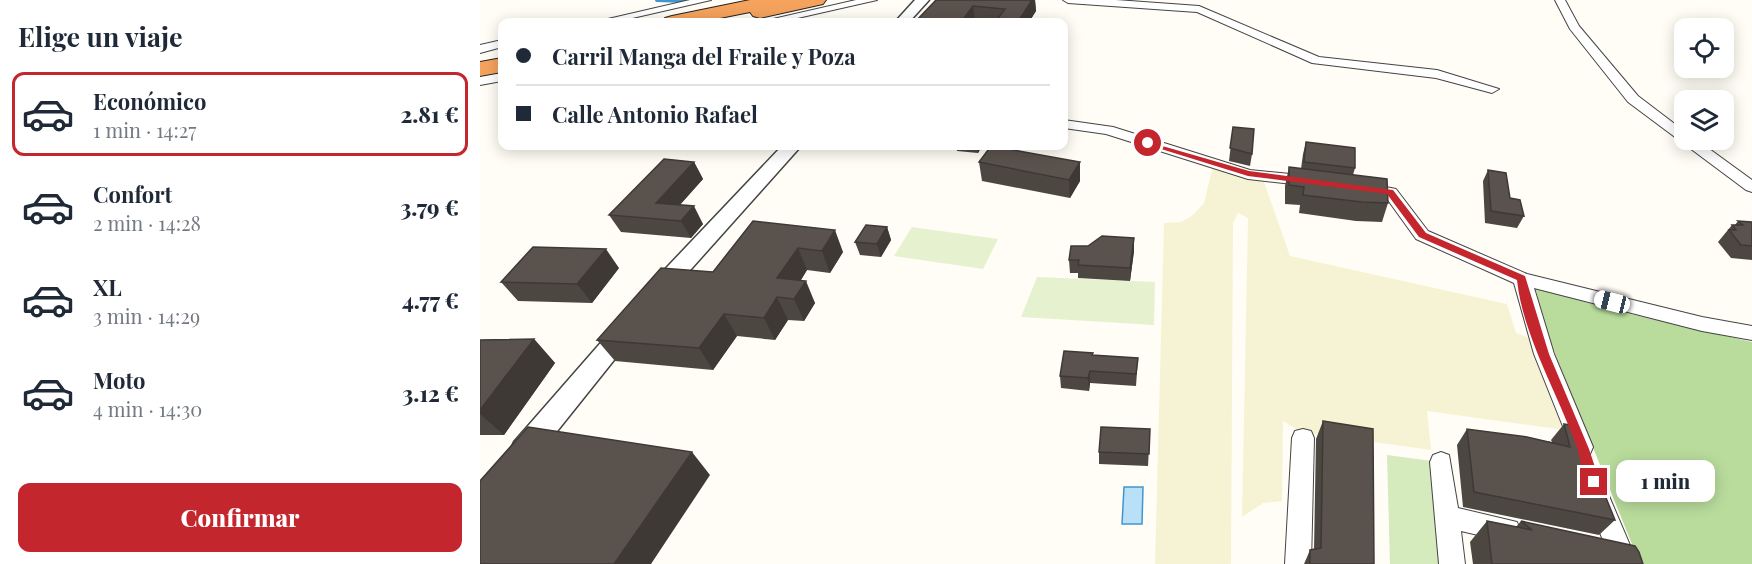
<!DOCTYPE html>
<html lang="es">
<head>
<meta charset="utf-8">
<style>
  :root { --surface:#fff; --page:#f2f2f3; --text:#1f2937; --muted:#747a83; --line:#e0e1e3; --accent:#c4262e }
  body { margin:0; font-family:"Playfair Display",serif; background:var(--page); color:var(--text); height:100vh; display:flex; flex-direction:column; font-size:22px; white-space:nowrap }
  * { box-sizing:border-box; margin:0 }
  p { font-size:20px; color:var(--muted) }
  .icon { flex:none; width:33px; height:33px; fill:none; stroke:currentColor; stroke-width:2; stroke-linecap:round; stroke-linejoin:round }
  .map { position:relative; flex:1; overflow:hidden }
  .drawer { display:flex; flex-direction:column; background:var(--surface); width:480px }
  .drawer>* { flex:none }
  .guide { position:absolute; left:18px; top:18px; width:570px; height:132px; border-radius:12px; box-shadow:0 3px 15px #0003; display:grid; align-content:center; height:132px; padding:0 18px; background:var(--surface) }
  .buttons { position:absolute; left:1194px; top:18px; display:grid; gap:12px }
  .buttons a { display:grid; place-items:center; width:60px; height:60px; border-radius:12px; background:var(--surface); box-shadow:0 3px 15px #0003; font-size:30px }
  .end { position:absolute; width:27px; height:27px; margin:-14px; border:8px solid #c4262e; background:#fff; box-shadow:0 0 0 3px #fff }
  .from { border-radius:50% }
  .bubble { position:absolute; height:42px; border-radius:12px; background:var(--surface); box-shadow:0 3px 15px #0003; font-size:20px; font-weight:800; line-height:42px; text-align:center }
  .car { position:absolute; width:18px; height:36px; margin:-18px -9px; border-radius:8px; box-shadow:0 0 4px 2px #0007; background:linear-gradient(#fff 24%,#345 0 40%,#fff 0 76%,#345 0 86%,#fff 0) }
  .guide b { display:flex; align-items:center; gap:21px; height:57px; font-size:22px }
  .guide b+b { border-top:2px solid var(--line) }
  .guide i { width:15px; height:15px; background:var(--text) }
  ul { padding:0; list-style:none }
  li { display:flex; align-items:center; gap:18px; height:84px; margin:0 12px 9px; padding:0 6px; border:3px solid transparent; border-radius:12px }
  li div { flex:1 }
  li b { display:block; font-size:22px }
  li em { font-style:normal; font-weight:800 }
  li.current { border-color:var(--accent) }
  li>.icon { width:54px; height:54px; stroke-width:1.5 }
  h2 { padding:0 18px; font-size:27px; line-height:72px }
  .button { display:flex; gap:12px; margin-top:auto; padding:12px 18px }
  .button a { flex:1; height:69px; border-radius:12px; background:var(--accent); color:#fff; font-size:24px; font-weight:800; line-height:69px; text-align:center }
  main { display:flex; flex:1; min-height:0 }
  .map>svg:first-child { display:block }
  .farmland { fill:#f6f3d4 }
  .green { fill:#d5ebbd }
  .forest { fill:#b9dc9c }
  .pitch { fill:#e6f2cf }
  .water { fill:#b9e0f7; stroke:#3f96cf; stroke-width:1.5 }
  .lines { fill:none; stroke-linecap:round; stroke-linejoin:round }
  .stream { stroke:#3f96cf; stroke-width:4 }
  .minor-casing { stroke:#444; stroke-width:2 }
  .tertiary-casing { stroke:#444; stroke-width:3 }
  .motorway-casing { stroke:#222; stroke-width:2 }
  .minor { fill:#fff; fill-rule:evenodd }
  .tertiary { fill:#fff; fill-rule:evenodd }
  .motorway { fill:#f5a25d; fill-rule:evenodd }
  .wall { fill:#4d4742 }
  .shaded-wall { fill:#3f3936 }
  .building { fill:#5a524d; stroke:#3f3936; stroke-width:1.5 }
  .route { fill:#c4262e }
</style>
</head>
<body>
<main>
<section class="drawer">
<h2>Elige un viaje</h2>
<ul>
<li class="current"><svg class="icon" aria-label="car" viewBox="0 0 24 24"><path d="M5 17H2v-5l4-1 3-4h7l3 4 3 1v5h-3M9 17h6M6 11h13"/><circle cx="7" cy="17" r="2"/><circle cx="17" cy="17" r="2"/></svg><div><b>Económico</b><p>1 min · 14:27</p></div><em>2.81 €</em></li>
<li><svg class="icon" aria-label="car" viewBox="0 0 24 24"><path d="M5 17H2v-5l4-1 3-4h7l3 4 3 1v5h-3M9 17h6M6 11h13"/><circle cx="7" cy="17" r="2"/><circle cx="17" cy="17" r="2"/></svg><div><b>Confort</b><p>2 min · 14:28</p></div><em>3.79 €</em></li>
<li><svg class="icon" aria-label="car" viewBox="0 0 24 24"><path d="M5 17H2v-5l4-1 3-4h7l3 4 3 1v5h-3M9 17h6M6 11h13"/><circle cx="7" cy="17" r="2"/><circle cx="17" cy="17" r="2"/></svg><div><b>XL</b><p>3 min · 14:29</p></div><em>4.77 €</em></li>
<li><svg class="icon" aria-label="car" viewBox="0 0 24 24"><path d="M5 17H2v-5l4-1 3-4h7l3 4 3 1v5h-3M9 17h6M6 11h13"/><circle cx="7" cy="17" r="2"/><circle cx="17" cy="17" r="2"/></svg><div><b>Moto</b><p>4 min · 14:30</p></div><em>3.12 €</em></li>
</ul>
<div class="button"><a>Confirmar</a></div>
</section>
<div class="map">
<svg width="1272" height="564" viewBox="0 0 1272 564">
  <rect width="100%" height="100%" fill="#fffdf5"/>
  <path class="farmland" d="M733 166 784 182 810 256 1027 304 1036 333 1050 338 1085 430 947 411 951 450 821 432 803 421 802 501 783 503 762 517 768 218 758 213 753 223 751 564H675L684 223 701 222 713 215 724 203Z"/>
  <path class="green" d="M907 455 952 461 962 564H910Z"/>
  <path class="forest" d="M1055 287 1129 309 1272 342V564H1160L1066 331Z"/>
  <path class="pitch" d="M432 227 518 239 503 269 414 256Z
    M557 277 675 282 674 325 541 317Z"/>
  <path class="water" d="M644 487H663L662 524H642Z"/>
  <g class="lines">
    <path class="stream" d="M177 0 207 1"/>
    <defs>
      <path id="minor" d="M210 0H231L135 22H115Z
        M376 0H397L300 22H280Z
        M583 0H636L719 6 839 57 957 70 1019 89 1012 93 956 78 832 63 717 12 588 3Z
        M1075 0H1085L1099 26 1158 96 1204 131V140H1217L1272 180V192L1266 190 1148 102 1090 29Z
        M22 40V47L0 53V45Z
        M22 73V81L0 85V77Z
        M584 120 633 127 770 170 831 176 839 181 831 186 768 179 626 134 584 128Z
        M885 183 916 189 948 231 1047 274 1222 317 1272 326V340L1222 331 1054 288 1074 354 1113 447 1110 454 1102 457 1094 454 1054 354 1034 283 936 239 905 196 879 191 877 188 879 185Z
        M823 429 831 431 834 438 831 564H805L812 438 815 431Z
        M961 452 969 455 978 508 1037 522 1040 530 1037 538 1028 542 981 531 985 564H959L950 462 953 455Z
        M1121 493 1129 496 1158 564H1132L1109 504 1113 496Z"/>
      <path id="tertiary" d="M435 0H449L429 22H415Z
        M302 146H321L187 296 179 298 171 296 168 290 171 284Z
        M146 320 154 323 158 329 154 335 54 460 44 463 34 460 30 451 34 442 138 323Z"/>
      <path id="motorway" d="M270 0H346L343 4 280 18 273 16 270 12 220 22H182L185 18 192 16Z
        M22 58V72L0 76V62Z"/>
    </defs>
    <use href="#minor" class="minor-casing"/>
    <use href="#tertiary" class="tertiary-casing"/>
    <use href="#motorway" class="motorway-casing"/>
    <use href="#minor" class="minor"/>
    <use href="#tertiary" class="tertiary"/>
    <use href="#motorway" class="motorway"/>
  </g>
  <path class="wall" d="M456 0H555L556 11 549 22H496Z
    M753 127 772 154 770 166 749 161Z
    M826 142 875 168 873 175 908 203 902 222 876 221 819 213 820 205 805 204V186L809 167 821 169 823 154Z
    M476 146H502L498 153 477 151Z
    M214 162 223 179 200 205 223 224 211 238 141 232 129 215Z
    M499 162H600V181L590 198 502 181Z
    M1008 170 1044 216 1037 228 1005 223 1003 181Z
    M273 221 363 252 350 273 327 270 321 280 335 303 324 321 308 320 295 340 257 336 233 370 135 361 117 340 233 272Z
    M1258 221 1272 222V260L1251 258 1238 242 1252 225H1255Z
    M407 227 411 240 401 257 380 255 375 242Z
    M654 238V251L650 281 598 278V273H590L589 260 608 246Z
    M139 268 112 303 38 301 21 282Z
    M54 339 75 363 24 435H0V340Z
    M613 355 658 358 656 386 610 383 609 391 581 388 580 376Z
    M843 421 894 564H824L830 550H834L836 439Z
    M1084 424 1135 520 1119 535 983 507 977 445 987 429 1072 442 1071 440Z
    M670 429 668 466 619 464V452Z
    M1007 521 1036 527 1041 521 1163 564H993L990 542Z"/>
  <path class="shaded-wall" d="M552 0H555L556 11 549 22H538Z
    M493 6 495 22H481Z
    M496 146H502L498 153Z
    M214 162 223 179 186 220 176 203Z
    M600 162V181L590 198 589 180Z
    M214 206 223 224 211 238 201 221Z
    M407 227 411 240 401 257 397 244Z
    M355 230 363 252 350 273 342 251Z
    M654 238V251L650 281V268Z
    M318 248 327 270 309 299 297 278Z
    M126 249 139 268 112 303 97 284Z
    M326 281 335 303 324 321 314 299Z
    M297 297 308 320 295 340 284 318Z
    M244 314 257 336 233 370 219 348Z
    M54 339 75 363 24 435 0 414V410Z
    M610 371V383L609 391 608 378Z
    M212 452 230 475 171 564H134Z"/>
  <path class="building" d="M456 0H552L538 22H515L525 9 493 6 481 22H435Z
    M753 127 774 129 772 154 750 148Z
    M826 142 875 148V168L824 162Z
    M511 146 600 162 589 180 499 162Z
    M184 159 214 162 176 203 214 206 201 221 129 215Z
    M809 167 907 179 908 203 882 202 823 195 824 187 809 185Z
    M1008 170 1026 173 1030 198 1040 200 1044 216 1011 211Z
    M273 221 355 230 342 251 318 248 297 278 326 281 314 299 297 297 284 318 244 314 219 348 117 340 181 268 233 272Z
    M1258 221 1272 222V246L1261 245 1249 230H1256L1252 225H1263Z
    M386 225 407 227 397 244 375 242Z
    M622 236 654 238 650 268 598 265 599 260H589L591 246H608Z
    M53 247 126 249 97 284 21 282Z
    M54 339 0 410V340Z
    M584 351 613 353 612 355 658 358 656 374 610 371 608 378 580 376Z
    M843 421 893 429 894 564H830V550L841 548Z
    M1084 424 1097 426 1135 520 994 492 987 429 1047 437 1090 447Z
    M48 427 212 452 134 564H0V481Z
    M621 427 670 429 669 454 619 452Z
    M1007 521 1052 530 1041 521 1155 546 1159 552 1163 564H1012Z"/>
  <path class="route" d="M665 141 769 171 913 190 946 233 1045 276 1069 354 1109 449 1120 482 1118 486 1114 488C1103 484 1101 461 1098 451 1080 397 1043 337 1037 280L939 237 907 194 768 176 665 144Z"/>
</svg>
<div class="buttons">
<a><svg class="icon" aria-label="locate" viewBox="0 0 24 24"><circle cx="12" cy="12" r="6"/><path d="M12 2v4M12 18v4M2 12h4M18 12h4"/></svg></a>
<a><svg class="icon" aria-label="layers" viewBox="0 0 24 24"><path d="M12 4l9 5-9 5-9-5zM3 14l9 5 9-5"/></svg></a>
</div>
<i class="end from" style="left:668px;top:143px"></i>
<i class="end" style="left:1114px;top:482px"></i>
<div class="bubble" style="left:1136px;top:460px;width:99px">1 min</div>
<i class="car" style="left:1132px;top:302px;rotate:284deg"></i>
<div class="guide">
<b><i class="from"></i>Carril Manga del Fraile y Poza</b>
<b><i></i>Calle Antonio Rafael</b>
</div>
</div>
</main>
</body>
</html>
